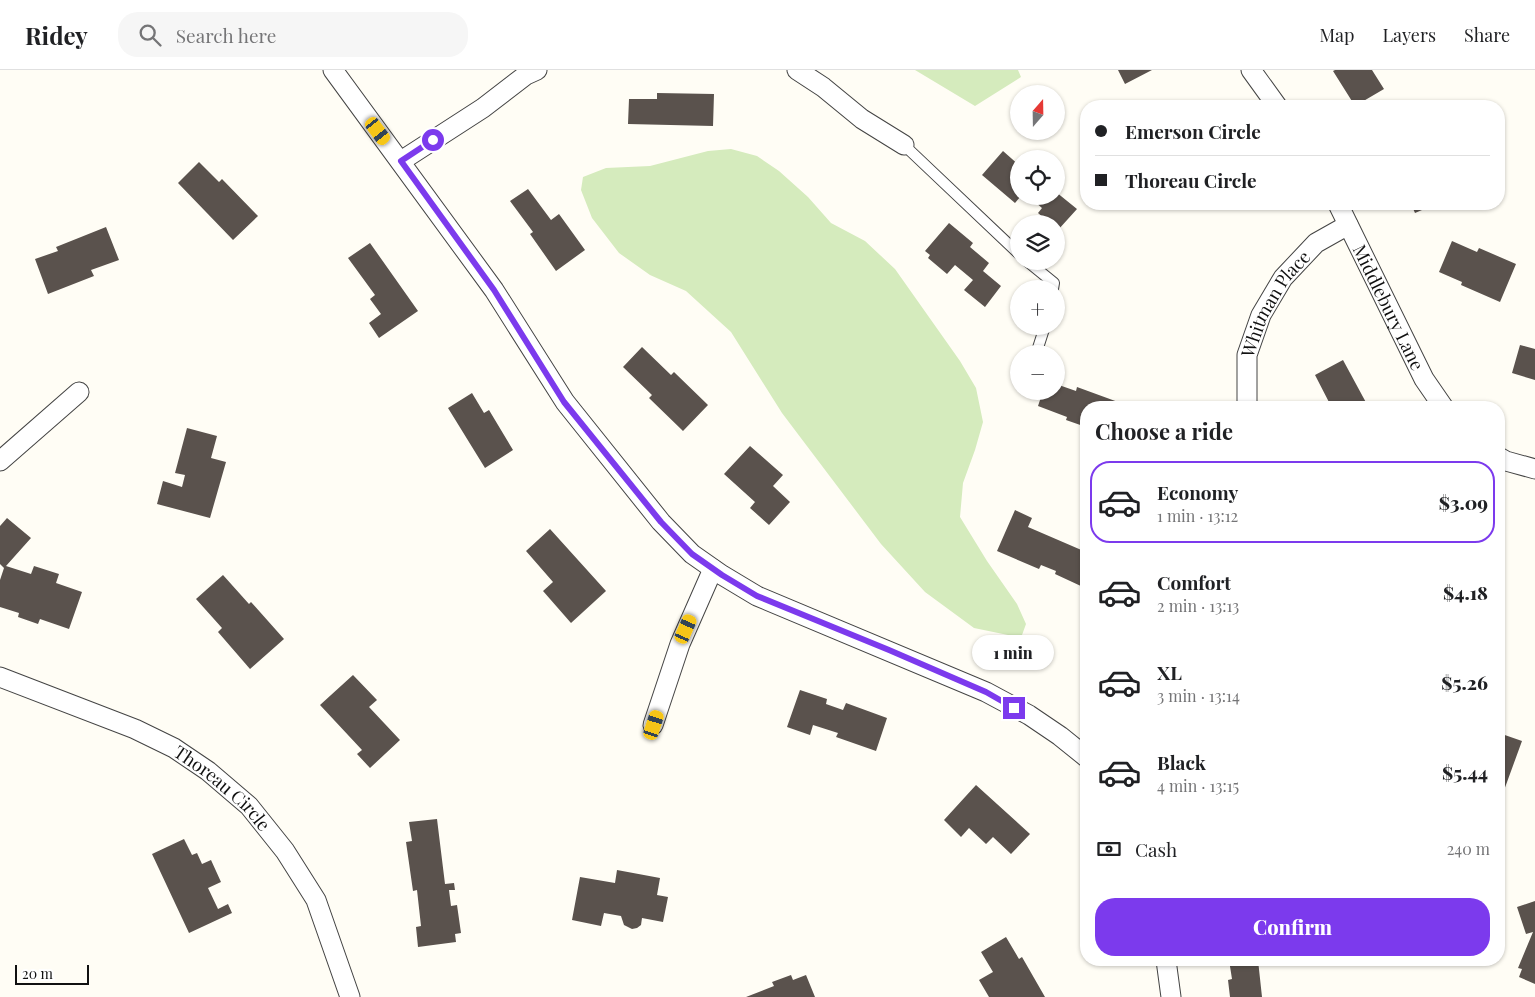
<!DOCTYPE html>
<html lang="en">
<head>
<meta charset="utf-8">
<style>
  :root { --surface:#fff; --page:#f6f6f6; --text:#202124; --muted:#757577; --line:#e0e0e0; --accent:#7c3aed }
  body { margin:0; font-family:"Playfair Display",serif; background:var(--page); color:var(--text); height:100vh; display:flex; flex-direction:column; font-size:19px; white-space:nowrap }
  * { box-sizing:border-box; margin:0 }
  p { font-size:16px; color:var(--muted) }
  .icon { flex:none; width:28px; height:28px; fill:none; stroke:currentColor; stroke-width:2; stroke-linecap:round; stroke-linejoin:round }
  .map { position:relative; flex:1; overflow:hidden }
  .panel { position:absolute; left:1080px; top:331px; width:425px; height:565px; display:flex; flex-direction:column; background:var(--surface); border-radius:20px; box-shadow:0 1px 4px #0004 }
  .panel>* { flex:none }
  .top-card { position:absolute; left:1080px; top:30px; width:425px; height:110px; border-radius:20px; box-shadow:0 1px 4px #0004; display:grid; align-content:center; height:110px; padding:0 15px; background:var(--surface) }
  .needle { width:32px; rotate:20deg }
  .fabs { position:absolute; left:1010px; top:15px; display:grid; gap:10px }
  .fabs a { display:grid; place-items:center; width:55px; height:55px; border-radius:50%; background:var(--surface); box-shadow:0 1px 4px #0004; font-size:25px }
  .scale { position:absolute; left:15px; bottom:12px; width:74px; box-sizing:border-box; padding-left:5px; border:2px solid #111; border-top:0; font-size:14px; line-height:18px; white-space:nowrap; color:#111; -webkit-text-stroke:4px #fff; paint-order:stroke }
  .end { position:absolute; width:22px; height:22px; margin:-11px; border:6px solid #7c3aed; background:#fff; box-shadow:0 0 0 2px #fff }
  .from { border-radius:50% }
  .bubble { position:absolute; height:35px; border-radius:18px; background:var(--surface); box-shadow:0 1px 4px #0004; font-size:16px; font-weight:800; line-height:35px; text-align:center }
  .car { position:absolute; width:15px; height:30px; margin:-15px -8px; border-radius:6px; box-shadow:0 0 4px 1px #0007; background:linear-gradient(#f5c518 24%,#345 0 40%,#f5c518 0 76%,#345 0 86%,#f5c518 0) }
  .top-card b { display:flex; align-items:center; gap:18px; height:48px; font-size:19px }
  .top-card b+b { border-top:1px solid var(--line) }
  .top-card i { width:12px; height:12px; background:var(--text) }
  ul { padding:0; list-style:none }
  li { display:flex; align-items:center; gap:15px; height:82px; margin:0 10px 8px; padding:0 5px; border:2px solid transparent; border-radius:20px }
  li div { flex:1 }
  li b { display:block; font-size:19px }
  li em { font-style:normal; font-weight:800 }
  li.on { border-color:var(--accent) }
  li>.icon { width:45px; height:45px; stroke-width:1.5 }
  h2 { padding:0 15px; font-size:22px; line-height:60px }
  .pay { display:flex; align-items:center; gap:12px; height:55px; padding:0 15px; font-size:19px }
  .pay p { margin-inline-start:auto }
  .action { display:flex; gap:10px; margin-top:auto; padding:10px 15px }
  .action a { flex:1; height:58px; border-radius:20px; background:var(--accent); color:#fff; font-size:20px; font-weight:800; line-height:58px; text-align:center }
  header { display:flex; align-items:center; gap:30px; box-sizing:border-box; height:70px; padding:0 25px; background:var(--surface); border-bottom:1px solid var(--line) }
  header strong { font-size:24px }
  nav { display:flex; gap:28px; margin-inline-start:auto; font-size:18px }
  .search { width:350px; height:45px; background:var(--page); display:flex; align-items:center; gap:12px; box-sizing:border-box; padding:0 18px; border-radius:20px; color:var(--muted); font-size:19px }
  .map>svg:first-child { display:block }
  .green { fill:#d5ebbd }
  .building { fill:#5a524d }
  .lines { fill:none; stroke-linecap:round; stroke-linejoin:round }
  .lane-casing { stroke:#444; stroke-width:12 }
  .street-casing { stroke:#444; stroke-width:21 }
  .lane { stroke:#fff; stroke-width:10 }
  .street { stroke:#fff; stroke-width:19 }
  .route { stroke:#7c3aed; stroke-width:6 }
  .labels { text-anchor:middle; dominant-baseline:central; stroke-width:5; stroke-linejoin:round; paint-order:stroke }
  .street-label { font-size:18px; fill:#111; stroke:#fff }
</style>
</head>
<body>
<header>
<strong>Ridey</strong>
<div class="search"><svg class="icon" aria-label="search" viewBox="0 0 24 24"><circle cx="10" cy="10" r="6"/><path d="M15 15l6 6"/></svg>Search here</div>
<nav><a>Map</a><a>Layers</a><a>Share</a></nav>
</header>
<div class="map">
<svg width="1535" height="927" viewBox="0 0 1535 927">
  <rect width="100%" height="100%" fill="#fffdf5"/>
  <path class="green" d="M915 0H1018L1021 7 975 36Z
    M731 79 757 86 779 101 808 127 831 153 865 171 895 199 960 291 976 318 983 352 975 380 963 413 960 447 987 491 1017 534 1026 554 1022 565H1008L974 558 925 522 881 474 782 343 731 262 686 221 650 205 619 183 592 148 581 120 583 107 606 98 650 96 708 81Z"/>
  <path class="building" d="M1118 0H1152L1125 14Z
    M1335 0H1372L1384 19 1355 36 1333 1Z
    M657 23 714 24 713 56 628 54 629 29H657Z
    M1003 81 1019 95V126H1021L1015 133 982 105Z
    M199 92 219 112 222 109 258 146 233 170 178 113Z
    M528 119 551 150 559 144 585 180 556 201 530 164 533 162 510 131Z
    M1056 122 1077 139 1058 160 1056 158V154H1051L1038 143 1042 138 1028 126H1056Z
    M1411 134H1436L1415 143Z
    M949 153 973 173 970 177 989 193 983 201 1001 216 985 237 964 220 973 210 955 195 947 204 928 188 930 185 925 181Z
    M106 157 119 190 91 200 94 206 48 224 35 189 58 181 56 177Z
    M1452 171 1477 182 1479 178 1516 194 1500 232 1461 215 1462 212 1439 202Z
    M370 173 418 241 379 268 369 253 381 244 370 229 375 225 348 188Z
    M1520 275 1535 279V310L1512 303Z
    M642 277 671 305 674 302 708 335 683 361 649 328 652 325 623 297Z
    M1343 290 1369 338H1332L1315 305Z
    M1056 314 1076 321 1077 317 1118 332 1116 338H1086V357L1066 350 1067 347 1038 336 1043 321H1056Z
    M472 323 484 343 489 340 513 380 485 398 448 338Z
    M187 358 217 366 211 388 226 392 210 448 157 434 163 411 182 417 185 405 175 403Z
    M750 376 783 405 773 416 790 432 769 455 750 438 755 432 724 404Z
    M1015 440 1032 448 1028 457 1086 482V508L1083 517 1055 504 1056 501 1041 495 1039 499 997 481Z
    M7 448 31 468 6 496 31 504 34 496 59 504 56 513 82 522 69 559 40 549 38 554 18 547 19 543 0 537V510L4 498 0 494V456Z
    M550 459 606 521 571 553 543 521 553 512 526 481Z
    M223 505 249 534 251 532 284 569 250 599 218 562 222 558 196 529Z
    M353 605 377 630 369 637 400 670 370 698 357 684 362 680 320 635Z
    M800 620 827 629 826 634 843 640 846 633 887 648 876 681 836 667 838 663 813 655 810 665 787 657Z
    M1499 663 1522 671 1499 734Z
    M976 715 1030 764 1011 784 993 767 986 774 969 758 961 767 944 750Z
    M437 749 445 814 454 813 455 820H449L451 836 457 835 461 863 455 864 456 872 418 877 416 857 421 856 417 820 413 821 406 772 412 771 409 752Z
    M184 769 192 785 197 783 202 794 211 790 221 812 208 818 218 839 228 834 232 843 189 863 152 784Z
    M617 800 660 808 657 825 668 827 663 852 642 848 641 855 637 858 632 859 624 855 621 846 604 843 601 856 572 850 580 807 615 813Z
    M1535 831V914L1519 907 1522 899 1518 898 1533 862 1526 864 1517 837Z
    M1006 867 1019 889 1022 887 1045 927H989L979 910 993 902 981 882Z
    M1229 890H1258L1262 927H1230L1228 910 1232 909Z
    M791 905 793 910 806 905 815 927H746L774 916 772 912Z"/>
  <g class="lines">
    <defs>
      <path id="lane" d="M904 75 1019 184
        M1027 191 1054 213 1053 219
        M1036 284 1045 256"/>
      <g id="street">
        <path d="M333 0 494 220 565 332 661 452 692 484 722 505 757 526 986 622 1029 645 1060 666 1086 687"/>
        <path d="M797 0 823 17 862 49 904 75"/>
        <path d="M1251 0 1277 36"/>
        <path d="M401 91 483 38 526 5 537 0"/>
        <path id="s1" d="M1338 134 1424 309 1444 338"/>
        <path id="s2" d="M1247 338V285L1261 245 1283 208 1316 173 1348 155"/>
        <path d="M1499 387 1506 391 1535 399"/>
        <path d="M0 391 79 322"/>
        <path id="s3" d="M0 607 135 659 174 678 208 701 249 736 285 781 316 830 350 927"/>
        <path d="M653 655 680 574 713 499"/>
        <path d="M1166 890 1171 927"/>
      </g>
    </defs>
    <use href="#lane" class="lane-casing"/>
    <use href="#street" class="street-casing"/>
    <use href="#lane" class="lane"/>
    <use href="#street" class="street"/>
  </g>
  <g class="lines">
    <path class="route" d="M433 70 401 91 494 220 564 332 661 452 692 484 722 505 757 526 889 580 986 622 1014 638"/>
  </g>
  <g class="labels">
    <g class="street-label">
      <text stroke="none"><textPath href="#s2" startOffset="112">Whitman Place</textPath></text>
      <text stroke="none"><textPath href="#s1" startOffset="115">Middlebury Lane</textPath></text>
      <text stroke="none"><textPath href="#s3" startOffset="251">Thoreau Circle</textPath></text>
    </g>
  </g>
</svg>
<div class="fabs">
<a><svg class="needle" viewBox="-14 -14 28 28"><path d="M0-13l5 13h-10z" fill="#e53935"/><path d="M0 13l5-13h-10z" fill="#757577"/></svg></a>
<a><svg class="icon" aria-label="locate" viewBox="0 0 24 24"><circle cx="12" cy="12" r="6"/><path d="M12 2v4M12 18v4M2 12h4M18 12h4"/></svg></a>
<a><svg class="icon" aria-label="layers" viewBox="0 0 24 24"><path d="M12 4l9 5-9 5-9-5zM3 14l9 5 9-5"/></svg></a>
<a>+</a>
<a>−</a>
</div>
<div class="scale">20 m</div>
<i class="end from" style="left:433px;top:70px"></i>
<i class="end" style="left:1014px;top:638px"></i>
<div class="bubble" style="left:972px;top:565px;width:82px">1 min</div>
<i class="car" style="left:378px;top:61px;rotate:143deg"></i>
<i class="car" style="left:686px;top:559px;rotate:24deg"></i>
<i class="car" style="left:654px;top:655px;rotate:18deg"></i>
<div class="top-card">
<b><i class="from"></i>Emerson Circle</b>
<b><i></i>Thoreau Circle</b>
</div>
<section class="panel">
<h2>Choose a ride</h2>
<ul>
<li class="on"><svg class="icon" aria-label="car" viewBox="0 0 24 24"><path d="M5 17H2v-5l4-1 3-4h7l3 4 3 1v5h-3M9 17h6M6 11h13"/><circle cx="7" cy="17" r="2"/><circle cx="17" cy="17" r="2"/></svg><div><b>Economy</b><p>1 min · 13:12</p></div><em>$3.09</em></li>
<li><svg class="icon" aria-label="car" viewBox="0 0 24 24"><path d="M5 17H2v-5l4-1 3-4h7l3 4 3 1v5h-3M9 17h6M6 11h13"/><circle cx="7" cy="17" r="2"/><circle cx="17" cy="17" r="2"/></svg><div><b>Comfort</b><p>2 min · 13:13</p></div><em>$4.18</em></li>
<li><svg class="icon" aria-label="car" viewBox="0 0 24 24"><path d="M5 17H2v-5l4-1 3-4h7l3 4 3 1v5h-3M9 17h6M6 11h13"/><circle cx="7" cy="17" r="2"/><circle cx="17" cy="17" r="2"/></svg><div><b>XL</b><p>3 min · 13:14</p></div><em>$5.26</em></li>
<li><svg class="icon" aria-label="car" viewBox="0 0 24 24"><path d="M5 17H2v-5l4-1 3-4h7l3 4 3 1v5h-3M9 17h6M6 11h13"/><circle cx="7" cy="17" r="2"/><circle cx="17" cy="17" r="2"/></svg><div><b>Black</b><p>4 min · 13:15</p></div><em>$5.44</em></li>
</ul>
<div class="pay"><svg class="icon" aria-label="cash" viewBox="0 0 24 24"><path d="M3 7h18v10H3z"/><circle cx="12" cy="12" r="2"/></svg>Cash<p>240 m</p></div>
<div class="action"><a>Confirm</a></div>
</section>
</div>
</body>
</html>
